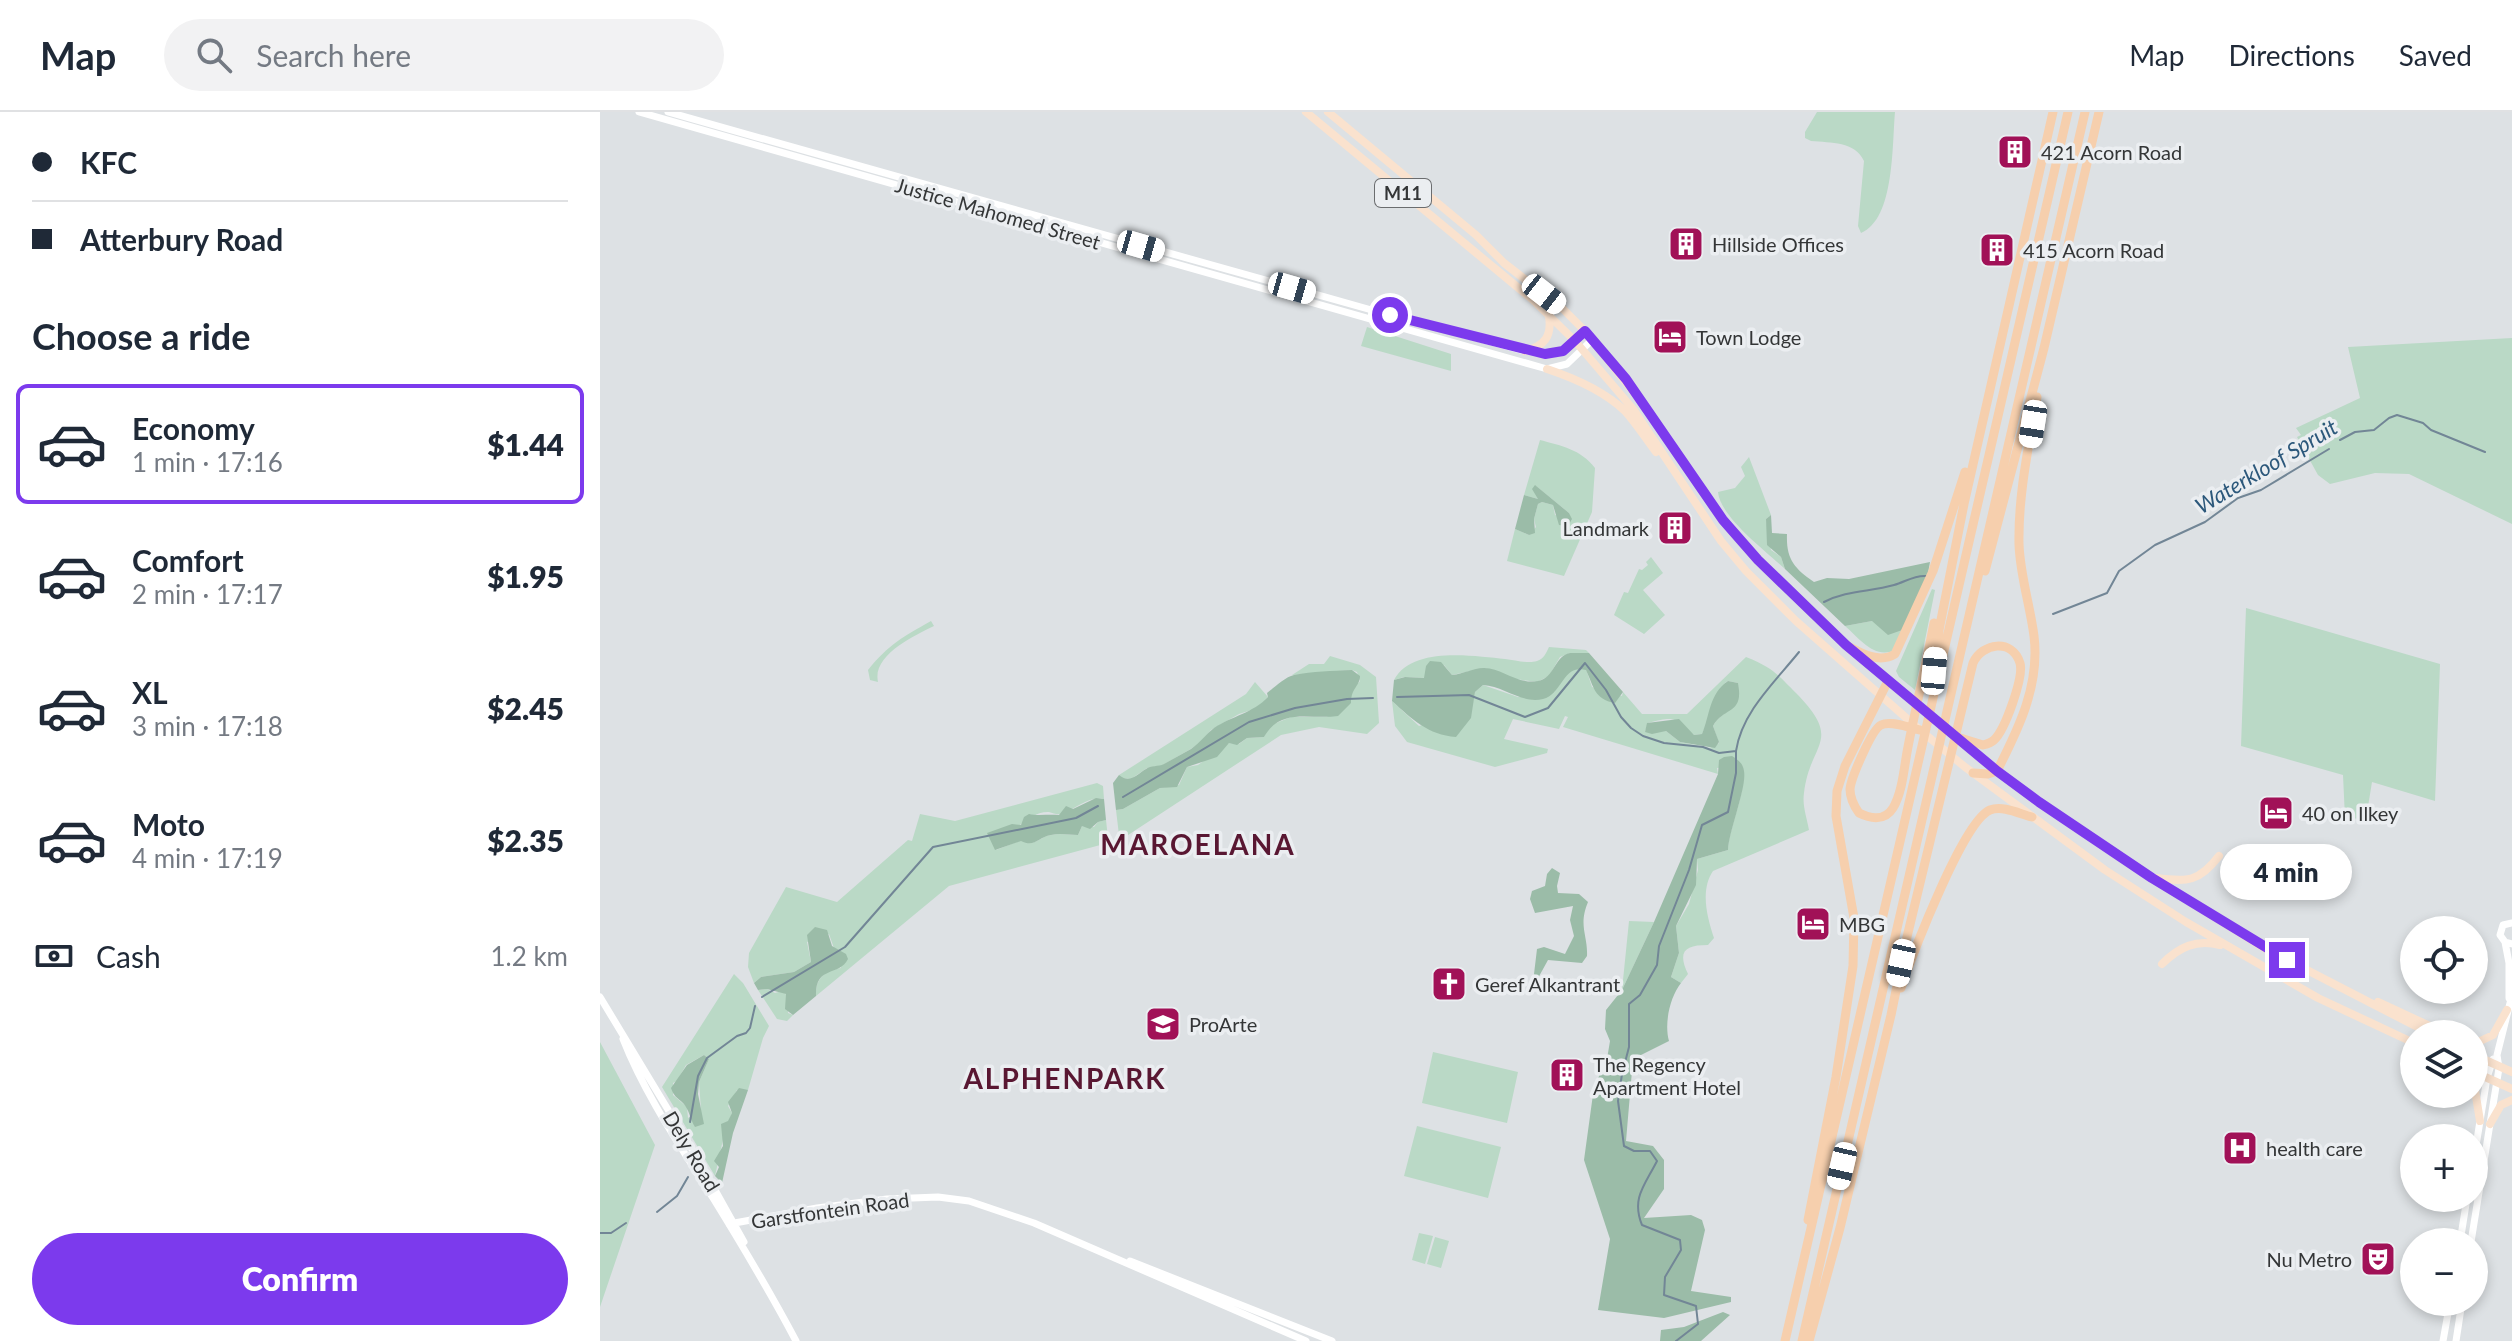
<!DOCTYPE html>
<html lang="en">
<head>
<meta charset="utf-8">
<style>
  :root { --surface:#fff; --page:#f2f2f3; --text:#1f2937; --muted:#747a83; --line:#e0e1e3; --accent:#7c3aed }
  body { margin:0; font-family:Lato,sans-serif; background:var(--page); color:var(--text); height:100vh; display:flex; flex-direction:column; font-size:30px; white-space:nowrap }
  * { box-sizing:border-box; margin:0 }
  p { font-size:26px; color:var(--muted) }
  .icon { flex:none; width:44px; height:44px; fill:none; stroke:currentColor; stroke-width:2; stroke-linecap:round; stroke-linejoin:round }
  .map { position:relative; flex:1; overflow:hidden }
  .panel { display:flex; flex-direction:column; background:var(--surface); width:600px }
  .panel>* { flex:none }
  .guide { display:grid; align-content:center; height:176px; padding:0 32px; background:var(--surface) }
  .controls { position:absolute; left:1800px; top:804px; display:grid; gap:16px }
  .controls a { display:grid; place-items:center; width:88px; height:88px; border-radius:50%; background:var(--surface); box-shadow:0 4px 12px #0003; font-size:40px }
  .end { position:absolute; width:36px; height:36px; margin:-18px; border:10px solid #7c3aed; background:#fff; box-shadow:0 0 0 4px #fff }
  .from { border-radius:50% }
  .bubble { position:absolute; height:56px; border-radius:28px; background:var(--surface); box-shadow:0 4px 12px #0003; font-size:26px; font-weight:800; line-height:56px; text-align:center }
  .car { position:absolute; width:24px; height:48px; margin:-24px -12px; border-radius:10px; box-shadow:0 0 6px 2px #0007; background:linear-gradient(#fff 24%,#345 0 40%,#fff 0 76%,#345 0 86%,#fff 0) }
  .guide b { display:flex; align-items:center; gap:28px; height:76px; font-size:30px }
  .guide b+b { border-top:2px solid var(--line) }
  .guide i { width:20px; height:20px; background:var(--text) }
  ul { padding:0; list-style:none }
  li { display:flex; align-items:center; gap:24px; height:120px; margin:0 16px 12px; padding:0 16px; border:4px solid transparent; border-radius:12px }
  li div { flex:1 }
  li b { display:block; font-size:30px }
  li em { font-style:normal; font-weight:800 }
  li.current { border-color:var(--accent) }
  li>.icon { width:72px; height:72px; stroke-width:1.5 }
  h2 { padding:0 32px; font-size:36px; line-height:96px }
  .pay { display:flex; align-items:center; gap:20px; height:88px; padding:0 32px; font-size:30px }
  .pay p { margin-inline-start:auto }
  .cta { display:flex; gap:16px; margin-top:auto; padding:16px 32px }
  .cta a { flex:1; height:92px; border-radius:48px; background:var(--accent); color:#fff; font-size:32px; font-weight:800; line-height:92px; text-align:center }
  header { display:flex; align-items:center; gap:48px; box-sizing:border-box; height:112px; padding:0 40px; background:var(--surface); border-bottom:2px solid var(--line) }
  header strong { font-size:38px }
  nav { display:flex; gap:44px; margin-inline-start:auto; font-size:28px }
  .search { width:560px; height:72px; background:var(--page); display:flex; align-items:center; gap:20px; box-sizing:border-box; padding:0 28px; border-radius:44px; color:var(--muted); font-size:30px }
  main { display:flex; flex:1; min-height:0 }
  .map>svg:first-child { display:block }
  .green { fill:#bad9c6; fill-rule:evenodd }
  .forest { fill:#9bbca8 }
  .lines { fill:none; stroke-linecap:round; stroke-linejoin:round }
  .stream { stroke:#728696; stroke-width:2 }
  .secondary { stroke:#fff; stroke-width:7 }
  .primary { stroke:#fae2ce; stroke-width:8 }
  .highway { stroke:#f6cfad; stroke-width:9 }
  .route { stroke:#7c3aed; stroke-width:10 }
  .labels { text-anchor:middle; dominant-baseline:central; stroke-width:7; stroke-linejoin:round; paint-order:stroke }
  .shield { fill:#ebeef1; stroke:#6b6d6f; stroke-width:2 }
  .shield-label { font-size:18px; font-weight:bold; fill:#343637 }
  .poi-label { font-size:20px; fill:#343637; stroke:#ebeef1; text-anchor:start }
  .street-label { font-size:20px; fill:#343637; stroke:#ebeef1 }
  .water-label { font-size:22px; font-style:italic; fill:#2c587b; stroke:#ebeef1 }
  .district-label { font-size:28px; font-weight:bold; letter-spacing:2px; fill:#591732; stroke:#ebeef1 }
</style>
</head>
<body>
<header>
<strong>Map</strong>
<div class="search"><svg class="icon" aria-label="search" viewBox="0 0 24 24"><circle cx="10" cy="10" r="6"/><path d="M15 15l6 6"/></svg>Search here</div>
<nav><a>Map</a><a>Directions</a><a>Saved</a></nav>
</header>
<main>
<section class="panel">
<div class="guide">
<b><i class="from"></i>KFC</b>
<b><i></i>Atterbury Road</b>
</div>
<h2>Choose a ride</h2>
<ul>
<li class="current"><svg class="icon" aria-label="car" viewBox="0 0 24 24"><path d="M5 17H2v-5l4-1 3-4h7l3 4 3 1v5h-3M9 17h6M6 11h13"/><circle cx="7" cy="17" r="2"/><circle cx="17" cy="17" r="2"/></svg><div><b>Economy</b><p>1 min · 17:16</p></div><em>$1.44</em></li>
<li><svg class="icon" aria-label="car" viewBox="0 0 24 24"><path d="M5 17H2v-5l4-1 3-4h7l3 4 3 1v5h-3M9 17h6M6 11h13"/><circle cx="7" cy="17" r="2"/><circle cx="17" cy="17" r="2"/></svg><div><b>Comfort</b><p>2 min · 17:17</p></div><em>$1.95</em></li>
<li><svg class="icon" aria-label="car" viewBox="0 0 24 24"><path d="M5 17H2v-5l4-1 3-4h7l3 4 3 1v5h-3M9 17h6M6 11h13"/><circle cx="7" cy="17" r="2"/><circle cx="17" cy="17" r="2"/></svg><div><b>XL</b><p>3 min · 17:18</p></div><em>$2.45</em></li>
<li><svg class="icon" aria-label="car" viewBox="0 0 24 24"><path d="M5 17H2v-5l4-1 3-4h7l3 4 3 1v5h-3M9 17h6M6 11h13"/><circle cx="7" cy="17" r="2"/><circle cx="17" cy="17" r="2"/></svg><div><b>Moto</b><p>4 min · 17:19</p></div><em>$2.35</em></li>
</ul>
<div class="pay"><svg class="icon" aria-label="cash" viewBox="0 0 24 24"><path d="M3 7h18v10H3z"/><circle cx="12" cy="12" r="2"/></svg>Cash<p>1.2 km</p></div>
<div class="cta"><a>Confirm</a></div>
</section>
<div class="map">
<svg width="1912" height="1229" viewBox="0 0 1912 1229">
  <rect width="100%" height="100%" fill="#dde1e4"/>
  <path class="green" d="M1217 0H1295C1292 32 1295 107 1261 121L1258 114 1264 49C1255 29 1231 31 1211 29L1205 26V20Z
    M767 215 851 242V259L761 234Z
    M1912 226V412L1809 362 1775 361 1730 372 1718 363 1697 325 1701 323 1696 316 1760 286 1748 235Z
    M940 328C962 334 980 337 995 356L992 400 964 464 907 449 915 417 929 423 936 415 934 407 938 392 942 390 953 393 955 403 971 408 969 401 936 374 938 387 924 383Z
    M1149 345 1171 403 1166 407 1171 438 1181 445 1185 457C1167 440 1120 405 1118 380L1135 376 1145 364 1141 355Z
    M1051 445 1063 461 1043 478 1065 503 1044 522 1014 503 1024 480 1028 481 1039 457 1042 458 1048 453 1046 450Z
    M1332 477 1335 478 1315 578 1299 565 1296 559Z
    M1646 496 1840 552 1835 689 1772 670 1766 707 1745 706 1743 663 1641 634Z
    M331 509 334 514C314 524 272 543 278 570L270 568 268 558C288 533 304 524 331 509Z
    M1272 509 1305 517 1293 539C1273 546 1259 526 1245 514Z
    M949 535 986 538 989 541H970L960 545 949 564 937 570 915 567 885 556 852 563 844 553 825 566 804 565 794 568C812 534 873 544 905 547 915 548 928 552 937 549 944 547 946 541 949 535Z
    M730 544 760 553 776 565 779 611 767 622 719 615 681 623 525 725 519 723 516 698 523 697 560 676 579 673 587 655 598 653 629 631 639 632 647 626 664 625 669 614 691 605H727L760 569 757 560 752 558C731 559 712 563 692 563L709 552H724Z
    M1146 545C1173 556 1176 561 1196 581 1244 630 1210 629 1204 681 1202 693 1207 706 1209 718L1113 759C1100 778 1107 805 1114 826L1108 833C1085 833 1077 839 1088 862L1081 871 1071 865 1079 841 1076 814 1089 792 1098 758 1097 747 1128 738C1129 714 1149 675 1142 653L1117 656 1118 662 963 615 968 605 965 604 959 617 913 607 904 627 948 637 947 641 895 655 807 630 795 614 792 589 819 614 871 598 875 580 883 573 918 585 954 580C963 567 969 554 986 557L992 575 1022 584 1023 580 1042 602H1087ZM1128 569 1138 571C1141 603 1125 593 1113 614L1119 631 1110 636 1080 630 1066 619 1045 620 1048 611C1078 603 1073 607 1094 623L1102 622 1125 571Z
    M655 570 668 585 658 596 639 602 611 618 600 631 589 638 561 654 547 656 531 667 521 666 519 663 646 582Z
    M497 671 503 674 504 687C487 684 477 697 461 702 457 703 453 701 449 700 428 699 408 725 396 738L422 728C435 736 438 725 451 723 460 721 469 723 478 723L482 714 494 715 498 710 506 708 508 726 504 732 349 774 216 884C215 867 224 859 241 856L229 822 207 830 211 850 194 860 161 865 154 871 148 855 149 841 186 775 237 790 308 728 312 729 320 702 355 709Z
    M1029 809 1054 810 1022 878Z
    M134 862 143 871 169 914 163 926 148 978H137L128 994 132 1001 124 1023 115 1064 62 975ZM104 943 109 947 99 970 101 998 88 1006 87 995 73 983V971L77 969 86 953Z
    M167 877 175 881 182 879 188 884V901L193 903 187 909 177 907 158 878Z
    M0 930 55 1033 0 1195Z
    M833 940 918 960 907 1011 822 991Z
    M817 1014 901 1035 888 1086 804 1064Z
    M819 1121 833 1124 825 1152 812 1148Z
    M835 1125 849 1129 841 1156 827 1152Z"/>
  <path class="forest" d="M935 373 969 401 972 407 968 414 959 413 953 393 942 390 938 392 934 407 935 421 929 423 915 417 924 383 938 387 932 377Z
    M1171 403 1172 421 1187 422C1186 447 1194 456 1214 470L1227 466 1249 467 1330 450 1327 466 1305 517 1288 523 1272 509 1245 514 1185 457 1181 445 1167 433 1166 407Z
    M970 541H989L1023 580 1015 591C994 587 994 575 986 558 962 552 963 582 943 587 921 592 904 574 883 573L875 580 871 606 856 625C828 623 812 607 792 589L794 568 805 565 824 566 826 554 830 549 841 550 852 563C863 562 874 556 883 556 901 555 917 573 938 569 955 566 954 544 970 541Z
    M752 558 760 564C760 574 751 576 751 591L738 604C709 608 681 595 664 625L647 626 637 633 629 631 617 645 587 655 577 675 560 676 523 697 516 698 513 671 519 663C530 672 536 663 546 657 551 653 558 655 564 652 573 647 582 642 591 637 600 631 606 622 614 616 632 604 653 601 668 585L667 581C675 575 685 565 694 563 713 559 732 559 752 558Z
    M1128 569 1138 571C1144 603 1125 594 1113 614L1119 630 1115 636 1080 630 1066 619 1052 622 1045 620 1047 611 1079 607 1094 623 1102 622C1110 603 1109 582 1128 569Z
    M1132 644C1138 648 1143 651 1144 659 1147 675 1129 718 1128 738L1097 747 1096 773 1076 814 1079 841 1071 865 1081 871C1070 885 1064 911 1069 929L1033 947 1026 1029 1053 1034 1064 1048V1077L1044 1106 1091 1103 1102 1108 1105 1118 1091 1179 1131 1185V1190L1064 1206 998 1198 1010 1127 984 1048 994 975 1007 947 1010 929 1005 917 1006 898 1022 878 1054 810 1118 662 1119 648 1124 645Z
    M496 686 504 687 506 708 498 710 490 717 482 714 478 723C469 723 460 721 451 723 438 725 435 736 421 729L395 738 387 721 412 712 421 713 424 705 429 702C437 704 449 702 459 703L466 694 473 697Z
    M952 756 960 761 957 774 958 781 979 782 988 790C978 814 988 823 987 844L982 851 948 848 937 868 934 862 937 837 944 835 965 842 974 824 970 808 973 794 935 801 930 787 932 779 945 774 947 762Z
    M215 815 227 818 232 834 246 842 248 847C239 865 215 853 216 884L193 903 185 897 186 882 167 877 158 878 154 871 161 865 194 860 211 850 207 823Z
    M104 943 109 947 99 970 98 982 104 1012 95 1015C90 1007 89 997 83 991 77 985 74 985 71 976L87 953Z
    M139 976 148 978 133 1021 122 1071 115 1064 119 1055 114 1049 123 1034 121 1012 128 1009 132 1001 128 990Z
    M1123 1200 1130 1203 1101 1229H1060L1061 1218 1084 1215Z"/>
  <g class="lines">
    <path class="stream" d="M1740 328 1755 320 1774 318 1789 306 1797 303 1823 311 1831 318 1885 340
      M1224 490C1247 478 1270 480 1294 473 1305 470 1314 463 1326 464
      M1453 502 1507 481 1519 459 1555 433 1605 410 1638 386 1661 378 1729 337
      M797 585 869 583 925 605 948 596 985 551 1006 578 1021 605 1031 616 1043 624 1064 631 1103 635 1119 641 1136 639C1142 600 1174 571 1199 540
      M523 685 649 610 695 596 747 587 773 586
      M162 885 245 835 333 735 476 706 498 694
      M90 1010 98 964 107 946 137 924 146 921 150 916 155 894
      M57 1100 77 1084 88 1065
      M0 1121H11L26 1111
      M1076 1229 1098 1212 1096 1194 1064 1183 1065 1165 1081 1138 1080 1128 1042 1113C1031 1086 1045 1073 1057 1049L1050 1039H1034L1024 1034 1018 989 1022 962 1029 935V892L1040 883 1057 853 1059 834 1089 758 1102 713 1128 700 1136 661V639"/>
    <path class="secondary" d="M39 0 947 257 967 252 993 227
      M68 0 768 197 925 239 958 241 970 234 985 219
      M1912 811 1903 813 1900 823 1905 830 1912 832
      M1905 830 1909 851V886
      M0 885 96 1044 144 1130
      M23 927C45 983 81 1035 113 1086 142 1133 170 1180 196 1229
      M1874 1046 1887 966 1893 947
      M129 1112 217 1096 287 1087 338 1085 369 1089 434 1111 706 1229
      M1860 1130 1867 1086
      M1871 1130 1899 956 1897 943 1912 883
      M530 1149 732 1229
      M1843 1229 1850 1190
      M1856 1229 1862 1190"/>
    <path class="primary" d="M706 0 933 188 975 229 1033 297 1121 429 1146 459 1196 509 1320 618 1365 655 1505 758 1586 810 1718 886 1814 931
      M728 0 876 123 904 151 963 197 985 219 1044 293 1123 408 1158 448 1246 533 1397 659 1439 690 1552 766 1666 837 1831 922
      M925 239C945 234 952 224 949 204
      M947 257C974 266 1004 279 1025 299 1036 311 1046 327 1056 340
      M1556 766C1588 770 1599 770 1619 744
      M1562 852C1579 835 1596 827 1620 833
      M1778 890 1847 922
      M1874 932 1893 923 1907 898
      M1874 943 1912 960
      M1874 960 1912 977
      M1874 972 1880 1009
      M1890 1012 1901 993 1912 988"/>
    <path class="highway" d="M1385 459 1444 236 1499 0
      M1246 533C1261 541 1279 552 1295 542L1333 459 1365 360
      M1334 562 1339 518 1364 392 1453 0
      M1320 618C1309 616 1291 608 1281 613 1272 617 1251 666 1250 677 1250 687 1254 694 1259 701 1271 707 1285 709 1293 696 1303 679 1304 654 1308 635 1316 594 1326 553 1334 511
      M1373 661 1388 662 1397 659C1419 616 1440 573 1434 524 1430 493 1420 463 1419 432 1418 383 1429 333 1437 285
      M1301 876C1312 844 1363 709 1390 698 1403 693 1420 702 1432 705
      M1208 1108 1236 965 1253 854 1254 806 1236 704 1237 679 1245 654 1288 569
      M1185 1229 1468 0
      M1202 1229 1485 0
      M1209 1229 1240 1116 1291 903 1307 825 1373 551C1382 531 1412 526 1420 551 1424 565 1405 618 1394 628 1391 631 1387 632 1383 633L1357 625"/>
  </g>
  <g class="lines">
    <path class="route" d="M790 203 945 242 963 239 985 219 1026 267 1123 408 1158 448 1246 533 1397 659 1439 690 1552 766 1687 848"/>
  </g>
  <defs>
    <symbol id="building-square" viewBox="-11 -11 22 22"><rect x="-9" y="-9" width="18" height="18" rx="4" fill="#a11157" stroke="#ebeef1"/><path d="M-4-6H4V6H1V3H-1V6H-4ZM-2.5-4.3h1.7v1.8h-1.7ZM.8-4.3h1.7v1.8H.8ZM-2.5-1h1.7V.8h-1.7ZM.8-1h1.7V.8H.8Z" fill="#fff"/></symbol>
    <symbol id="hotel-square" viewBox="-11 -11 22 22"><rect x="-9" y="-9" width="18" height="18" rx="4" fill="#a11157" stroke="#ebeef1"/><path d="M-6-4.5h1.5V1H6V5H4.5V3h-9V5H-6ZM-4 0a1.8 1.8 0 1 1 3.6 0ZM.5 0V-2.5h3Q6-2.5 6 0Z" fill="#fff"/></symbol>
    <symbol id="church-square" viewBox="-11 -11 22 22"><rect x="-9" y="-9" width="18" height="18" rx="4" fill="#a11157" stroke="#ebeef1"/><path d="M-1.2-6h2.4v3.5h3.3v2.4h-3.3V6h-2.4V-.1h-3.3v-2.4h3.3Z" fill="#fff"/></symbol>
    <symbol id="school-square" viewBox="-11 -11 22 22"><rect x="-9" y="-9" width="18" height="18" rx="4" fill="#a11157" stroke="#ebeef1"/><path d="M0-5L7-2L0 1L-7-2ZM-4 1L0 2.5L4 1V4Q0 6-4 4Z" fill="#fff"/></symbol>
    <symbol id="hospital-square" viewBox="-11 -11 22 22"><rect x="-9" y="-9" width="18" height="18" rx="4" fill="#a11157" stroke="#ebeef1"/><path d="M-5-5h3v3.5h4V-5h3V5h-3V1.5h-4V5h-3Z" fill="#fff"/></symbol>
    <symbol id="theatre-square" viewBox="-11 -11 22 22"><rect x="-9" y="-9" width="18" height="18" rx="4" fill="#a11157" stroke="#ebeef1"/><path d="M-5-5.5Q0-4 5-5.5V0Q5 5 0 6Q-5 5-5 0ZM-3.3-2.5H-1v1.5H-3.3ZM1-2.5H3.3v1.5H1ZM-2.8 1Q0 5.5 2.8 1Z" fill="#fff"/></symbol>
  </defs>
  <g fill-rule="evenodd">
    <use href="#building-square" x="1395" y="20" width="40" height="40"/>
    <use href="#building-square" x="1066" y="112" width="40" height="40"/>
    <use href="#building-square" x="1377" y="118" width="40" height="40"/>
    <use href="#hotel-square" x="1050" y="205" width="40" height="40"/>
    <use href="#building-square" x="1055" y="396" width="40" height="40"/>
    <use href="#hotel-square" x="1656" y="681" width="40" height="40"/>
    <use href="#hotel-square" x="1193" y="792" width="40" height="40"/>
    <use href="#church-square" x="829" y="852" width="40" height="40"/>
    <use href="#school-square" x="543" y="892" width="40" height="40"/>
    <use href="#building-square" x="947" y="943" width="40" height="40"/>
    <use href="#hospital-square" x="1620" y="1016" width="40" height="40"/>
    <use href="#theatre-square" x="1758" y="1127" width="40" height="40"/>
  </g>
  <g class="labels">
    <rect class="shield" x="775" y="67" width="56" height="28" rx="6"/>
    <g class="shield-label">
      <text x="803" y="81">M11</text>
    </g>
    <g class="poi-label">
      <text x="1441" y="40">421 Acorn Road</text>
      <text x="1112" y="132">Hillside Offices</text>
      <text x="1423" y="138">415 Acorn Road</text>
      <text x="1096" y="225">Town Lodge</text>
      <text x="1049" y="416" text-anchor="end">Landmark</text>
      <text x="1702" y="701">40 on Ilkey</text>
      <text x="1239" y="812">MBG</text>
      <text x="875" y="872">Geref Alkantrant</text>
      <text x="589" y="912">ProArte</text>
      <text x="993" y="952">The Regency<tspan x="993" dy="23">Apartment Hotel</tspan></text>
      <text x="1666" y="1036">health care</text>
      <text x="1752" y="1147" text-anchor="end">Nu Metro</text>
    </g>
    <g class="street-label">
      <text transform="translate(398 101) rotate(16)">Justice Mahomed Street</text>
      <text transform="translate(92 1039) rotate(59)">Dely Road</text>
      <text transform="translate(230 1098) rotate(-8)">Garstfontein Road</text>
    </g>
    <g class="water-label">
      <text transform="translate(1666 354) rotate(-31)">Waterkloof Spruit</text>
    </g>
    <g class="district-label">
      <text x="598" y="732">MAROELANA</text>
      <text x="465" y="966">ALPHENPARK</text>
    </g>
  </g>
</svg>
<div class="controls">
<a><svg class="icon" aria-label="locate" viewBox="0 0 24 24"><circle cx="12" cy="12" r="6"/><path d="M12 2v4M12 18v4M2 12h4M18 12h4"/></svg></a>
<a><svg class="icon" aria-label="layers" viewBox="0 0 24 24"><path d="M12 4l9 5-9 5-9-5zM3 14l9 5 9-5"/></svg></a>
<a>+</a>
<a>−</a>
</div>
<i class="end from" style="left:790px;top:203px"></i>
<i class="end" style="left:1687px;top:848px"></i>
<div class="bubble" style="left:1620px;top:732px;width:132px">4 min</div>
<i class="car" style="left:541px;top:134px;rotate:106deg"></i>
<i class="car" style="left:692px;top:176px;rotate:106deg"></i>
<i class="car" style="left:944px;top:182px;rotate:128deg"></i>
<i class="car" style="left:1433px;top:312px;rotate:189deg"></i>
<i class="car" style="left:1334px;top:559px;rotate:5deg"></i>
<i class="car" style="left:1301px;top:851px;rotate:192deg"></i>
<i class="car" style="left:1242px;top:1054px;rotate:193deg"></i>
</div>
</main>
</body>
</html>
